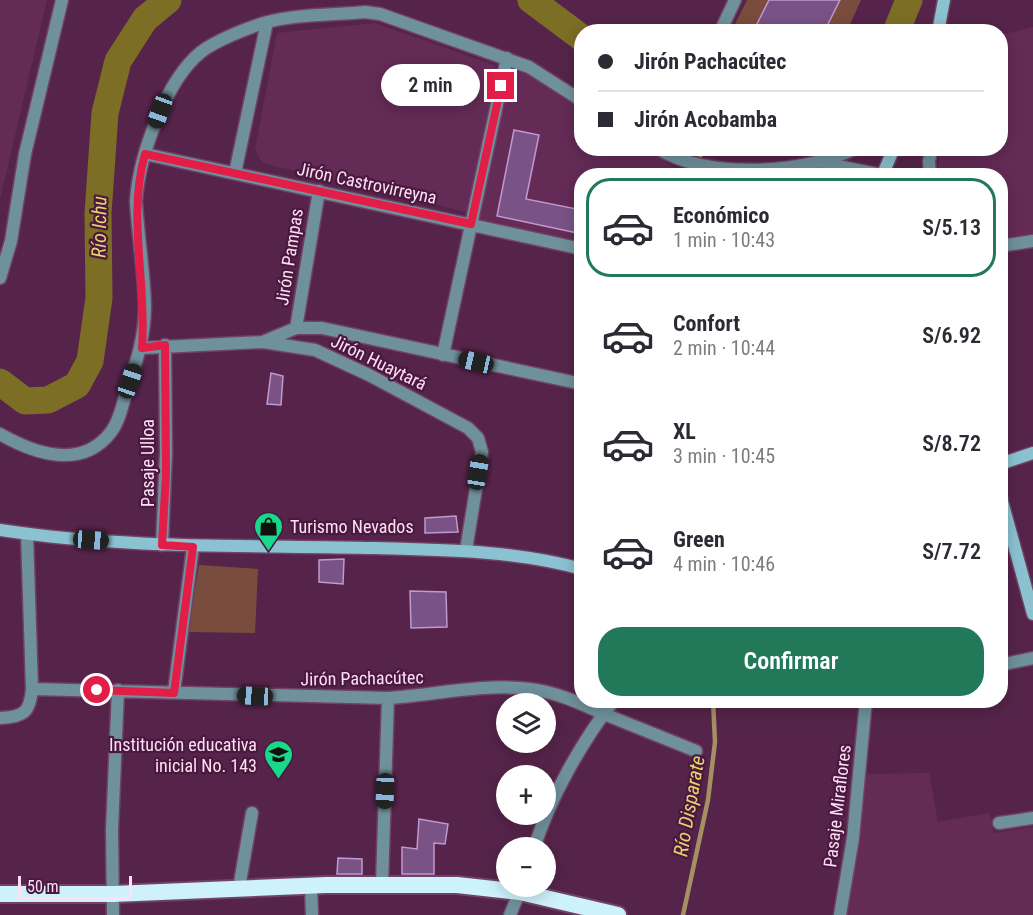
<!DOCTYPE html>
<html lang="es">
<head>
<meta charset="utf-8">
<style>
  :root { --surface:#fff; --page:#f7f7f7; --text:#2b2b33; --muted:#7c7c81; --line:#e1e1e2; --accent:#22795a }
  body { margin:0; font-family:"Roboto Condensed",sans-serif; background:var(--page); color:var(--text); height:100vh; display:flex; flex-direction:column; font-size:22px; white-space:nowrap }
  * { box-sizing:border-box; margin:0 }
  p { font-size:20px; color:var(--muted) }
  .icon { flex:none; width:33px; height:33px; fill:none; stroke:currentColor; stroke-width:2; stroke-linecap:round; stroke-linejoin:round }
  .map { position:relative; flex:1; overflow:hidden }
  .sheet { position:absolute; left:574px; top:168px; width:434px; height:540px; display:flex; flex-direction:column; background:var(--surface); border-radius:24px; box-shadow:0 3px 15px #0003 }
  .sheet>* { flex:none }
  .top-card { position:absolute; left:574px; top:24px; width:434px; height:132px; border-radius:24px; box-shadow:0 3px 15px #0003; display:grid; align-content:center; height:132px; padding:0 24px; background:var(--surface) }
  .controls { position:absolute; left:496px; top:693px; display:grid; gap:12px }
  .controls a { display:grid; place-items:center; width:60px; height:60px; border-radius:50%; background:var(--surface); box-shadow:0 3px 15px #0003; font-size:30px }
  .scale { position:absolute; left:18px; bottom:15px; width:114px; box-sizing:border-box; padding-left:6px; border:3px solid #ffdff4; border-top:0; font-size:16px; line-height:21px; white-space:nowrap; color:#ffdff4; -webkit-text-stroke:4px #4a193f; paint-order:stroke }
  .end { position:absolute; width:27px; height:27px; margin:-14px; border:8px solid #e11d48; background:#fff; box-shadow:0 0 0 3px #fff }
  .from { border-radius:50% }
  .bubble { position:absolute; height:42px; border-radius:21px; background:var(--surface); box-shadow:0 3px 15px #0003; font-size:20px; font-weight:600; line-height:42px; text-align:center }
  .car { position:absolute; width:18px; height:36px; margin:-18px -9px; border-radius:8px; box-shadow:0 0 4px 2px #0007; background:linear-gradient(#222 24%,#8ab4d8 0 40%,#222 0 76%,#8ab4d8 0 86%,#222 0) }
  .top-card b { display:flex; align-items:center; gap:21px; height:57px; font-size:22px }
  .top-card b+b { border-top:2px solid var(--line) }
  .top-card i { width:15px; height:15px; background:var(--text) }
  ul { padding:10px 0 0; list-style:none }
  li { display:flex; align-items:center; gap:18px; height:99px; margin:0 12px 9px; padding:0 12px; border:3px solid transparent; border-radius:24px }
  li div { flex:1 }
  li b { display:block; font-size:22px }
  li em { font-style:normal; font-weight:600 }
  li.current { border-color:var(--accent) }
  li>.icon { width:54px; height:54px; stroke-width:1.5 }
  .cta { display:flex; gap:12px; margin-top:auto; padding:12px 24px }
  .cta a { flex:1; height:69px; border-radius:24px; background:var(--accent); color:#fff; font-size:24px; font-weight:600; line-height:69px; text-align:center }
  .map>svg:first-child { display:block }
  .built { fill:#642b56 }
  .green { fill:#7a4c3d }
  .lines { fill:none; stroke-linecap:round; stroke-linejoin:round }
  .stream { stroke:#a49063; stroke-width:4.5 }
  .river { stroke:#7d6e25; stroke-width:27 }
  .building { fill:#795386; stroke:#c198cf; stroke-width:1.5 }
  .pedestrian-casing { stroke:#714265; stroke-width:15 }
  .minor-casing { stroke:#714265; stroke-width:15 }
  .secondary-casing { stroke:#714265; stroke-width:15 }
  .trunk-casing { stroke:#714265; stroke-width:20 }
  .pedestrian { stroke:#6f919b; stroke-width:12 }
  .minor { stroke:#6f919b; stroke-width:12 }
  .secondary { stroke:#8bc2d2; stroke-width:12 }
  .trunk { stroke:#cef2fc; stroke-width:16 }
  .route { stroke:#e11d48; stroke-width:8 }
  .labels { text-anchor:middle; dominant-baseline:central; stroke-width:4.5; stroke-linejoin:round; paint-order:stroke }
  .street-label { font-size:18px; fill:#ffdff4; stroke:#4a193f }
  .poi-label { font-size:18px; fill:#ffdff4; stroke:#4a193f; text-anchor:start }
  .water-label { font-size:20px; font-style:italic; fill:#e7d26e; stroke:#4a193f }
</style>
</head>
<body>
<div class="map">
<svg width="1033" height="915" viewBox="0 0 1033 915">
  <rect width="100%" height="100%" fill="#56244a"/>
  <path class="built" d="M0 0H47L0 199Z
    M375 23 494 65 499 73 466 212 262 163 255 149 277 33Z
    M1033 27V233L1001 238 1000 176H936L941 149 1000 148 1001 35Z
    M506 63 523 64 582 101V148L648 149 674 168 678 176H582V249L471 224Z
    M929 773 938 822 990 813 993 833 1033 827V915H845L860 831 866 774Z"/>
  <path class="green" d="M747 0H861L847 31 731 32Z
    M199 565 258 569 255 633 188 632Z"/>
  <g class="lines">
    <path class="stream" d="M695 176 702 148
      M683 915 708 800 715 742 713 700"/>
    <path class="river" d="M531 0 582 38
      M896 32 909 0
      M0 382 25 401 48 400 77 385 90 361 99 298 98 213 105 113 118 61 145 19 168 0"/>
  </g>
  <path class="building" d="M769 0H840L824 32H753Z
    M514 130 539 135 526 199 582 210V234L497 216Z
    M271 373 283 376 281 405 267 404Z
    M456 516 458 532 425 533V518Z
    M344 559 343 584 319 582V560Z
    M410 591 446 592 447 627 411 628Z
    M419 819 448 824 445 844 434 843V874H402V847L417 849Z
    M338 858 362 859V874H337Z"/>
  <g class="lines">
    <defs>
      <path id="pedestrian" d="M604 714 696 751
        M840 915 853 838 866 700"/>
      <path id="minor" d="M720 32 735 0
        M657 148C706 180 806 174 856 148
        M145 154 582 249
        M823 163 882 175
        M235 173 267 22
        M930 176 929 161 932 148
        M1000 246 1033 241
        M0 278 11 241 25 154 62 0
        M296 328 319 191
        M265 341 296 328H322L582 384
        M142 348 263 342 315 350 369 375 468 428 478 438 482 452 466 550
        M443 355 507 58
        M0 434C35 454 82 470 111 432 120 420 123 403 127 389 137 361 145 336 145 305 144 271 138 235 136 201 139 156 166 80 201 52 215 41 247 28 264 23 294 14 334 15 365 12L380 14 529 67 582 101
        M27 534 32 689
        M162 545 166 452 165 345
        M1000 665 1033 658
        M174 692 193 547
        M0 718C24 717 30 712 32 689L388 698C433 695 487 683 530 689 556 692 580 703 604 714
        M999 823 1033 818
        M534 848C551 796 581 743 614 700
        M382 884 388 698
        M311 886 312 915
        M239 888 252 813
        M113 915 112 830 118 690
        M510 915 522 886"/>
      <path id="secondary" d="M938 32 944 0
        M882 176 894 148
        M1000 464 1033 453
        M1000 494 1033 614
        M0 530C124 549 249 545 374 548 444 550 513 550 582 569"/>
      <path id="trunk" d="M0 894H113L326 885H457L520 892 618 915"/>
    </defs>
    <use href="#pedestrian" class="pedestrian-casing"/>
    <use href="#minor" class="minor-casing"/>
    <use href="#secondary" class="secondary-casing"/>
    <use href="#trunk" class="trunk-casing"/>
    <use href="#pedestrian" class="pedestrian"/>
    <use href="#minor" class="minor"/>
    <use href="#secondary" class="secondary"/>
    <use href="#trunk" class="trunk"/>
  </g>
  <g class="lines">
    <path class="route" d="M97 690 174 693 193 547 162 545 166 474 165 345 142 348C147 283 127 217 145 154L471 224 501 86"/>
  </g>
  <defs>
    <symbol id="shop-pin" viewBox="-11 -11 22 30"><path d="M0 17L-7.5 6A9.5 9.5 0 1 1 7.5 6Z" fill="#17d989" stroke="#4a193f"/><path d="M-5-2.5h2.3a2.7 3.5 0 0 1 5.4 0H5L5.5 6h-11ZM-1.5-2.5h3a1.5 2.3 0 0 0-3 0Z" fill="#111"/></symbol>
    <symbol id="school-pin" viewBox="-11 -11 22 30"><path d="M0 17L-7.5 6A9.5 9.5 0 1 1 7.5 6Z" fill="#17d989" stroke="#4a193f"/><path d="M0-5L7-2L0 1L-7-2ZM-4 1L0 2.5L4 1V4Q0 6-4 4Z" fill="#111"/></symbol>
  </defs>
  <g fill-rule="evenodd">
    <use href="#shop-pin" x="252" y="510" width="33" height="45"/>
    <use href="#school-pin" x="262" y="738" width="33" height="45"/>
  </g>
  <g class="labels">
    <g class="street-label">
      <text transform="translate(367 183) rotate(12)">Jirón Castrovirreyna</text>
      <text transform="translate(289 257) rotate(-81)">Jirón Pampas</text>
      <text transform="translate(379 362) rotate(26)">Jirón Huaytará</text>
      <text transform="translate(147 463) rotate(-90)">Pasaje Ulloa</text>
      <text transform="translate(362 678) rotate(-1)">Jirón Pachacútec</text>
      <text transform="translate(837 806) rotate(-83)">Pasaje Miraflores</text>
    </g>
    <g class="poi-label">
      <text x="290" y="526">Turismo Nevados</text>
      <text x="257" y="744" text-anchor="end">Institución educativa<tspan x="257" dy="21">inicial No. 143</tspan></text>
    </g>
    <g class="water-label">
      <text transform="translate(99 227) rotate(-89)">Río Ichu</text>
      <text transform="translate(689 806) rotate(-80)">Río Disparate</text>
    </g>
  </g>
</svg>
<div class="controls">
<a><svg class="icon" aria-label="layers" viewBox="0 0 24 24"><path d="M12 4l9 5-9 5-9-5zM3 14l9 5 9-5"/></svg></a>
<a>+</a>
<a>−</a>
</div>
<div class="scale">50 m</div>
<i class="end from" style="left:97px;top:690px"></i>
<i class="end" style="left:501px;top:86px"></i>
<div class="bubble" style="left:381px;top:64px;width:99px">2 min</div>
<i class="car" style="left:160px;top:111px;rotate:200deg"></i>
<i class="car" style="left:476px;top:362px;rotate:283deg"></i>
<i class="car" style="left:130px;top:381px;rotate:19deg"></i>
<i class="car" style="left:478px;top:472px;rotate:9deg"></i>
<i class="car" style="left:91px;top:540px;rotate:94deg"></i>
<i class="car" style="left:255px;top:696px;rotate:273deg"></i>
<i class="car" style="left:385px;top:791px;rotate:182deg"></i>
<div class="top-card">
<b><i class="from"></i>Jirón Pachacútec</b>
<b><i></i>Jirón Acobamba</b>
</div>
<section class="sheet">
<ul>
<li class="current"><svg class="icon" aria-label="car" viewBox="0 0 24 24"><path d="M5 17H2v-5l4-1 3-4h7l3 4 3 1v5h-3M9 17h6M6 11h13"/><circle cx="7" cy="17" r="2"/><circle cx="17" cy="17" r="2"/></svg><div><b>Económico</b><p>1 min · 10:43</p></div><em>S/5.13</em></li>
<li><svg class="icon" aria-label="car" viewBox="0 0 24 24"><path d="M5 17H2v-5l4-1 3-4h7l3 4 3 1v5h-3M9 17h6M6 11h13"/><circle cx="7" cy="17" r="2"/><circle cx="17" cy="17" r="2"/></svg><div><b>Confort</b><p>2 min · 10:44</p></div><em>S/6.92</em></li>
<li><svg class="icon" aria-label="car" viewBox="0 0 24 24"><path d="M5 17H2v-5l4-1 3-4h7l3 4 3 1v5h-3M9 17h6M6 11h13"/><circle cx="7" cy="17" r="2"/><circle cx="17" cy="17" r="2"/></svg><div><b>XL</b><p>3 min · 10:45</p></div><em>S/8.72</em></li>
<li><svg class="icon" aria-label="car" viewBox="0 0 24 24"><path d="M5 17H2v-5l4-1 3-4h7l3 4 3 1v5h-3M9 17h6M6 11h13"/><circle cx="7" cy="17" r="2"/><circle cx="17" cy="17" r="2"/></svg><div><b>Green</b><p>4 min · 10:46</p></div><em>S/7.72</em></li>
</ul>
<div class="cta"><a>Confirmar</a></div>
</section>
</div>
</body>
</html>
